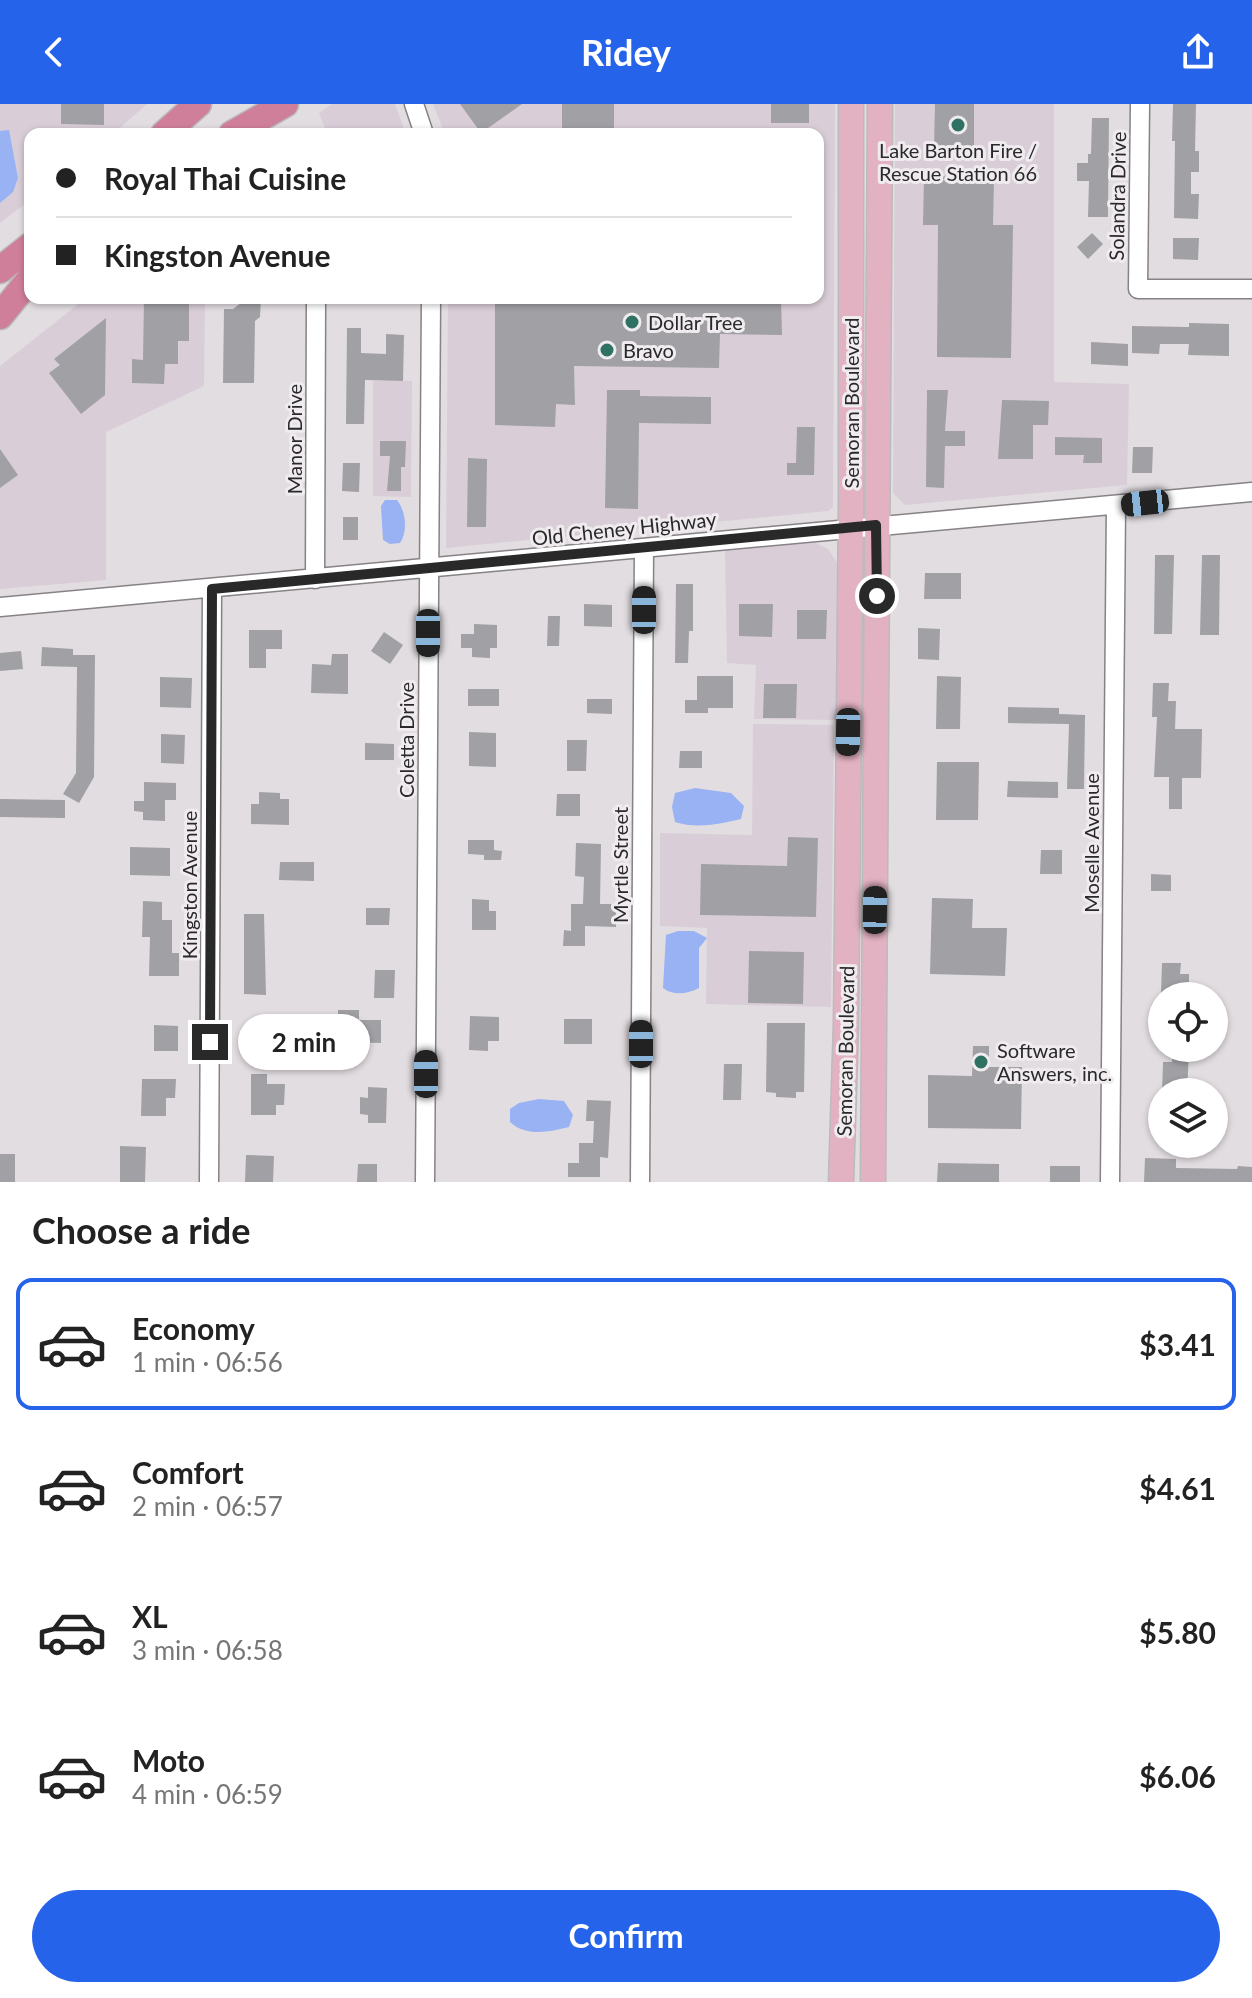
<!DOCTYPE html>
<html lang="en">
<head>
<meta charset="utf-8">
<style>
  :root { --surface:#fff; --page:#f6f6f6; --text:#222; --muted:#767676; --line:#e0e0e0; --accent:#2563eb }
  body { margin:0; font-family:Lato,sans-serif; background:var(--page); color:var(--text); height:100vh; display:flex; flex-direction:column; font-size:30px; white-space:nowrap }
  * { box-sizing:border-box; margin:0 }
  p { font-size:26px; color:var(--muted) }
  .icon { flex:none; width:44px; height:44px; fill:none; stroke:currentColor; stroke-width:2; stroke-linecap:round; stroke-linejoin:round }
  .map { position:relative; height:1078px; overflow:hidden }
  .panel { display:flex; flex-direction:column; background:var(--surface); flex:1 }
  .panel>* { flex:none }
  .banner { position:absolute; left:24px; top:24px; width:800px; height:176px; border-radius:16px; box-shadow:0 2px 6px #0004; display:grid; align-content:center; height:176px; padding:0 32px; background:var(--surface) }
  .tools { position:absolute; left:1148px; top:878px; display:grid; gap:16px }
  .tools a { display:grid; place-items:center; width:80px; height:80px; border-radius:50%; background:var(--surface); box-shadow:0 2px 6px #0004; font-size:40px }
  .end { position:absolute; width:36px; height:36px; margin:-18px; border:10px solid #2a292a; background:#fff; box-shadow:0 0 0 4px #fff }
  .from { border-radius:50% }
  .bubble { position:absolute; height:56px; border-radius:28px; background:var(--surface); box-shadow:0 2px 6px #0004; font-size:26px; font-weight:700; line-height:56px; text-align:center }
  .car { position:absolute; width:24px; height:48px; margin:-24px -12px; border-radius:10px; box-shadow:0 0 6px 2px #0007; background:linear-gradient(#222 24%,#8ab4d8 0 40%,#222 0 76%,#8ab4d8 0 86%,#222 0) }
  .banner b { display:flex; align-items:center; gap:28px; height:76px; font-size:30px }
  .banner b+b { border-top:2px solid var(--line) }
  .banner i { width:20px; height:20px; background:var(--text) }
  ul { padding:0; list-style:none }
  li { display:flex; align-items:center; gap:24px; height:132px; margin:0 16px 12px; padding:0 16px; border:4px solid transparent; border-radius:16px }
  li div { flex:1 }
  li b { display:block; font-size:30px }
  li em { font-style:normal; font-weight:700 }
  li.selected { border-color:var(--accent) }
  li>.icon { width:72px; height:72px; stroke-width:1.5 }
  h2 { padding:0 32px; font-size:36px; line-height:96px }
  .primary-button { display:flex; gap:16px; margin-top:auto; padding:16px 32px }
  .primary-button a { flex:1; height:92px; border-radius:48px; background:var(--accent); color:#fff; font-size:32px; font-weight:700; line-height:92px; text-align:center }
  header { display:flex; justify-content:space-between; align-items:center; height:104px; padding:0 32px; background:var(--accent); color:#fff; font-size:36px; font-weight:700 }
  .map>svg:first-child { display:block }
  .built { fill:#d9ced8 }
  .water { fill:#98b2f3 }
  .building { fill:#a1a0a5 }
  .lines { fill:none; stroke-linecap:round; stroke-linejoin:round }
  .minor-casing { stroke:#868286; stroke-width:21 }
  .major-casing { stroke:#bbb; stroke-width:27 }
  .highway-casing { stroke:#bbb; stroke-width:29 }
  .minor { stroke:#fff; stroke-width:18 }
  .major { stroke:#e3b2c2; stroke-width:24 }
  .highway { stroke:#d07f9a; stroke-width:26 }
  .route { stroke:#2a292a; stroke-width:10 }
  .poi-dot { fill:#2f7162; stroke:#efebef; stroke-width:3 }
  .labels { text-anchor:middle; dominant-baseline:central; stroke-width:6; stroke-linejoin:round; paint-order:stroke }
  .poi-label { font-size:20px; fill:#2a292a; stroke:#efebef; text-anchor:start }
  .street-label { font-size:20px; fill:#2a292a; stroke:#efebef }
</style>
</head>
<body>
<header><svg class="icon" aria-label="back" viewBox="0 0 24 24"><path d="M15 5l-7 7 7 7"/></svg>Ridey<svg class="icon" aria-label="share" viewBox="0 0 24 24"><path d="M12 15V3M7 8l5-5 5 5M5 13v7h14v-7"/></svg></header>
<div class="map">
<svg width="1252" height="1078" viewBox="0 0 1252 1078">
  <rect width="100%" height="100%" fill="#e2dde1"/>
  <path class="built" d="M0 0H147L113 30H30V96L0 119Z
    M332 0H395L406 30H327L319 9Z
    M433 0H835L833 403 828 407 446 444 448 194H818V30H445Z
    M895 0H1054V278L1129 280 1127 381 905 401 893 389Z
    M86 194H205L204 282 106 328V476L0 485V262Z
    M373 277H412L411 393 373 392Z
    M814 438 828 445 838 460V616L754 615 756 561 727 559 725 446Z
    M753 620 834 621 831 903 706 900 707 824 660 822V729L752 731Z"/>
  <path class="water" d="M9 26 18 74 13 88 0 99V27Z
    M385 396H397C406 407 408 428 400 439L390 440 383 436 381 402Z
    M695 684 731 689 744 702 741 715C720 720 696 725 675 718L672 703 675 689Z
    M678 827H694L707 834 699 844V884C688 890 673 892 663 884L666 831Z
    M539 995 564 997 573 1011 569 1023C549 1028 526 1033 510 1018V1005L519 999Z"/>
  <path class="building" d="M61 0H104V21L61 20Z
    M460 0H522L481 29Z
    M562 0H614V28L562 27Z
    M771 0H809V19H771Z
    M935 0H974V44H934Z
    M1173 0H1196L1195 47H1199V68H1191V90H1199L1198 115 1174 114 1175 37H1172Z
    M1092 14H1109L1108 113H1088L1089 77H1077V59H1088V50H1091Z
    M924 72 994 73 993 121H1013L1011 254 937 253 938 121H923Z
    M1092 129 1103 140 1088 155 1077 143Z
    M1173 134H1199L1198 156 1173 155Z
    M144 194H189V237H178V260H165L164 280 132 279V255L143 256Z
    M241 194H261L260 213 255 217 254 279H223L224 205H233L241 199Z
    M495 194H781L782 231 720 230 719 264 574 262 575 301 556 300 555 323 495 321Z
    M106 214 105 291 81 310 49 269 60 261 54 255Z
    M1189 219 1229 220V252L1188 251 1189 240H1160L1159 250 1132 249V222L1189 223Z
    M347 224H361V249L386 250V230L404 231 403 277 365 276 364 320H346Z
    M1091 238 1128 240V262L1091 260Z
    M607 286H640V292L711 293V320L639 319 638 405 605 404Z
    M927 286H948L945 327H965V342H945L944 384 926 383Z
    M1002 296 1049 297 1048 321H1033V355H998Z
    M797 323H815L814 371H787V359H796Z
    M1055 333 1102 334V359H1083L1084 351H1055Z
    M380 337H406L405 363H401V387H387L390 352H380Z
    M1133 343H1153L1152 369H1132Z
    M0 345 18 371 0 384Z
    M468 354 487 355 486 423H467Z
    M343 359H360L359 388 342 387Z
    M343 413H358V436H343Z
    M1155 451H1174L1172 530H1154Z
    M1202 451H1220L1219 531H1200Z
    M925 469H961V495H924Z
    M676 480H693V527H689L688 559H675Z
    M584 500 612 501V523L584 522Z
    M739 500H773L772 533 739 532Z
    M797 506H827L826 535H797Z
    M548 512H560L559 542H547Z
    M474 520 497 521V544H490V554L472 553V544H461V530H474Z
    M918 524 940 525 939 556 918 555Z
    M249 526H282V545H266V564H249Z
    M384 528 403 541 390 560 371 547Z
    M42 543 73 545V551H95L94 673 79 699 63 690 76 669 77 563 41 562Z
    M21 547 23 565 0 567V549Z
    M332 550H348V590L311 589 312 560 331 561Z
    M697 572H733V604H708V609H685V596H697Z
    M937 572 961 573 960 625H936Z
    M160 573 192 574 191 604 160 603Z
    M1153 579H1169L1168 597H1176L1175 625H1202L1201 674H1182V705H1169V673H1154L1157 613H1152Z
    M764 580H797L796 614H763Z
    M468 585H499V602H468Z
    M587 595H612V610L587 609Z
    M1008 603 1059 604V610L1085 611 1084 685H1067L1069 620 1008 619Z
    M469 628 496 629V663L469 662Z
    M161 630 185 631 184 660 161 659Z
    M567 636H587L586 667H567Z
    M365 639 394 640V656H365Z
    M680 647H702V664H679Z
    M937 658H979L978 716H936Z
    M1008 677 1058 678V694L1007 693Z
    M144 678 176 679V696H165V717L143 716V708L134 707V697H144Z
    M259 688 280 689V695H289V721L251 720V700H259Z
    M557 690H580V712H556Z
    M0 695 65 696V714L0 713Z
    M788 733 818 734 816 813 700 811 701 760 787 762Z
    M468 736H494V746L502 747 501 756H484V751L468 750Z
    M576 739 601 740 600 800H616V823L585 822V842H563L564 826 571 827V800H583L584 773 575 772Z
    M130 743 170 744V772L130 771Z
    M1041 746H1062V770H1040Z
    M280 758H314V777L279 776Z
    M1151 770 1171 771V787H1151Z
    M932 794 973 795 972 824H1007L1005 872 930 870Z
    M472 795 489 796V807H496V826H472Z
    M143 797 162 798V816H172V849H179V872H149L150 833H142Z
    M366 804H390L389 821H366Z
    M244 810H264L266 891 244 890Z
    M749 847 804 848 803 900 748 899Z
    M1162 859H1181L1180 870H1189V891L1161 890Z
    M375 866H395L394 894H374Z
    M338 906H359V916H381V939L338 938Z
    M470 912 499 913V937H488V947L469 946Z
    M564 915H592V940H564Z
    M254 916H270V926H276V947H254Z
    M767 919H805L804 988H796V994L776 993V989L766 988Z
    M154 921 178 922V947H154Z
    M973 942H989V963H1022L1021 1025 928 1024V971L972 972Z
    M1173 947 1189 948 1187 988H1162L1163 958H1172Z
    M724 960H742L741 996H723Z
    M251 970H267V980H285L284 1001H276V1011H251Z
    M142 975H176L175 994H166V1012H141Z
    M368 983 387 984 386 1019H368V1011L360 1010V993L368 994Z
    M587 996 611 997 608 1054 600 1053V1073H568V1059H579V1039H593L594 1017H586Z
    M120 1042 146 1043 145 1078H120Z
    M0 1050H15V1078H0Z
    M246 1051 274 1052 273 1078H245Z
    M1145 1054 1176 1055V1064L1237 1065 1238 1062 1252 1063V1078H1144Z
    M938 1059 999 1060V1078H937Z
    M358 1060H377V1078H357Z
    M1050 1062H1080V1078H1050Z"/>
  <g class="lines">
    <defs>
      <path id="minor" d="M414 0 424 30
        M1140 0 1138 185H1252
        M315 475 316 194
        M0 503 1252 388
        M209 1078 212 485
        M425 1078 431 194
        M640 1078 644 444
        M1110 1078 1116 401"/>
      <path id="major" d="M841 1078 846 920 851 401V0
        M873 1078 880 0"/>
      <path id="highway" d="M164 30 198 0
        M232 30 285 0
        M0 166 30 142
        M0 212 30 175"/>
    </defs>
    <use href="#minor" class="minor-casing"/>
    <use href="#major" class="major-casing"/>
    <use href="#highway" class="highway-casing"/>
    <use href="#minor" class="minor"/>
    <use href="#major" class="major"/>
    <use href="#highway" class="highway"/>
  </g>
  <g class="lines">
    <path class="route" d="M210 938 212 485 876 421 877 492"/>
  </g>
  <g class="poi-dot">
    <circle cx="958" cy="21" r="8"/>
    <circle cx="632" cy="218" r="8"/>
    <circle cx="607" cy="246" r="8"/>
    <circle cx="981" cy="958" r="8"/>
  </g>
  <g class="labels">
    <g class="poi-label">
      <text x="958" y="46" text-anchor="middle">Lake Barton Fire /<tspan x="958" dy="23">Rescue Station 66</tspan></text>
      <text x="648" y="218">Dollar Tree</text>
      <text x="623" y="246">Bravo</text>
      <text x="997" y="946">Software<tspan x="997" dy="23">Answers, inc.</tspan></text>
    </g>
    <g class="street-label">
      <text transform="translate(1117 92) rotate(-89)">Solandra Drive</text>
      <text transform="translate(851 299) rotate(-90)">Semoran Boulevard</text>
      <text transform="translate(294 335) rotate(-90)">Manor Drive</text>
      <text transform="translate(624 424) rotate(-6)">Old Cheney Highway</text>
      <text transform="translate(406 636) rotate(-90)">Coletta Drive</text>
      <text transform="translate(1091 739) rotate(-90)">Moselle Avenue</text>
      <text transform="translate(620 761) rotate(-90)">Myrtle Street</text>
      <text transform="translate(189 781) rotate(-90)">Kingston Avenue</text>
      <text transform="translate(845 947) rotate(-89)">Semoran Boulevard</text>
    </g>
  </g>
</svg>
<div class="tools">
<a><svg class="icon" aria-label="locate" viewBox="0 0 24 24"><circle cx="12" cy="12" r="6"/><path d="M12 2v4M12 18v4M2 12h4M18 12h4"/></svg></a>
<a><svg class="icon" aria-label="layers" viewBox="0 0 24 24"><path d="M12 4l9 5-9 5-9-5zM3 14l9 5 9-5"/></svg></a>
</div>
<i class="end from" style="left:877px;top:492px"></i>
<i class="end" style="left:210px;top:938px"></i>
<div class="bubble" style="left:238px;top:910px;width:132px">2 min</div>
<i class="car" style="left:1145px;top:399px;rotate:264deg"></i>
<i class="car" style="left:644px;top:506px;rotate:0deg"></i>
<i class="car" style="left:428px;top:529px;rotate:180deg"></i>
<i class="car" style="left:848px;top:628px;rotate:181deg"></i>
<i class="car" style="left:875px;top:806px;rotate:1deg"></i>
<i class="car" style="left:641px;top:940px;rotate:0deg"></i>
<i class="car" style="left:426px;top:970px;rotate:0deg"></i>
<div class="banner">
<b><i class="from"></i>Royal Thai Cuisine</b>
<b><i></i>Kingston Avenue</b>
</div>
</div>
<section class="panel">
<h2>Choose a ride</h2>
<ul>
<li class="selected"><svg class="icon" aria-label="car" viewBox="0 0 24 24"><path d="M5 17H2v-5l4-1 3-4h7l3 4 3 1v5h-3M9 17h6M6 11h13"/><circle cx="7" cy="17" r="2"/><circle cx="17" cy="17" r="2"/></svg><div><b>Economy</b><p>1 min · 06:56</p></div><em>$3.41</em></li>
<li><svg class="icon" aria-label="car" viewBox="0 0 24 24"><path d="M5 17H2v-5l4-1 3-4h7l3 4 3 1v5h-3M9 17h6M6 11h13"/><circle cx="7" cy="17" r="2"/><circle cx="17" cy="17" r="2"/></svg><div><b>Comfort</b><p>2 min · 06:57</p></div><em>$4.61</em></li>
<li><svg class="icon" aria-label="car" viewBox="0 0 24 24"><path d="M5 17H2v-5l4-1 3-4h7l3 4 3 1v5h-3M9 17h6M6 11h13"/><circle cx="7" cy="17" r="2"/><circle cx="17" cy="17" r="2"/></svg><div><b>XL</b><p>3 min · 06:58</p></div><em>$5.80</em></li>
<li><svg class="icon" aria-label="car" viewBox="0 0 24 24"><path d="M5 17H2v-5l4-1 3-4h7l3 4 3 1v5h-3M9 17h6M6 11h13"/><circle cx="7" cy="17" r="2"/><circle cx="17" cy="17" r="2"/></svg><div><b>Moto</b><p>4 min · 06:59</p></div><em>$6.06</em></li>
</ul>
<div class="primary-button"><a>Confirm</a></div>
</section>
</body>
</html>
